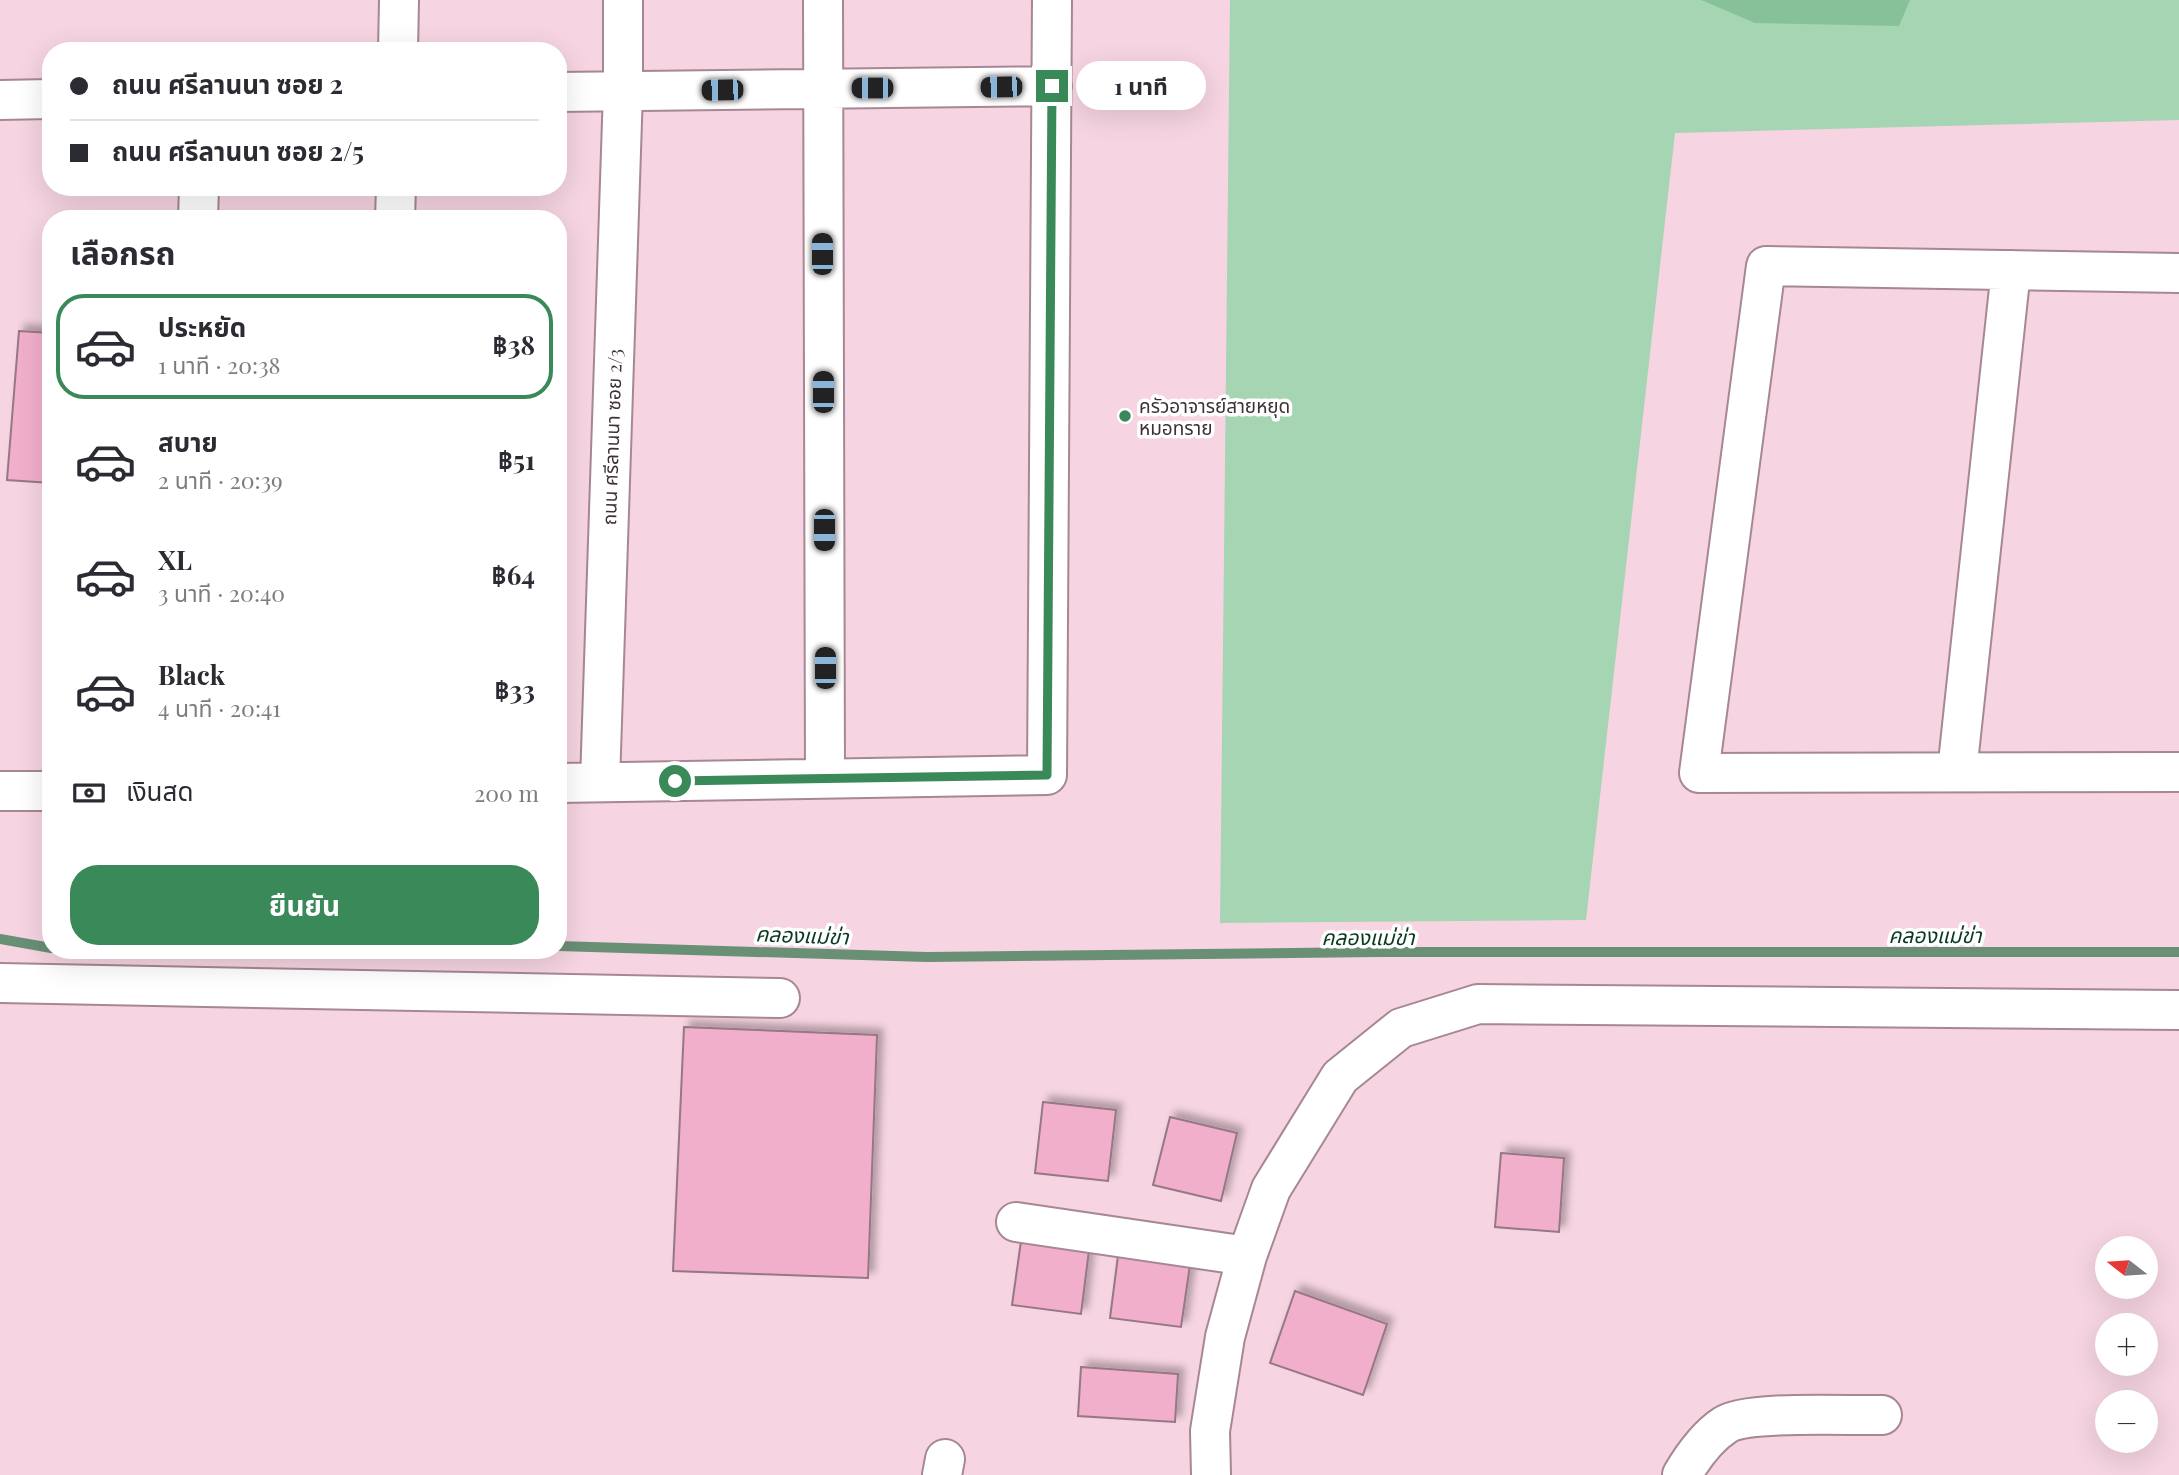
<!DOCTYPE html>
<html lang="th">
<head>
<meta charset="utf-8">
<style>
  :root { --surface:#fff; --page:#f7f7f7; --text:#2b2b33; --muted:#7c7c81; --line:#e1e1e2; --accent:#3a8958 }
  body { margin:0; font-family:"Playfair Display","Noto Sans Thai",serif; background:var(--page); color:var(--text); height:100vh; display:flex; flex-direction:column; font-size:26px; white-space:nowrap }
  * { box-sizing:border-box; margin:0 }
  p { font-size:23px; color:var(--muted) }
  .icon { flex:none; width:38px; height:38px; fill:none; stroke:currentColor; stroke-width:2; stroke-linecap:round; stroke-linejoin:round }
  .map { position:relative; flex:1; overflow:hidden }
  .panel { position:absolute; left:42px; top:210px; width:525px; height:749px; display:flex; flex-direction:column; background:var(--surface); border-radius:28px; box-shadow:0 7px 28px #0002 }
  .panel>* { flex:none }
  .banner { position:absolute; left:42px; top:42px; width:525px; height:154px; border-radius:28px; box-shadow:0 7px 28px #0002; display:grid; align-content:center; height:154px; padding:0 28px; background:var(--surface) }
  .needle { width:46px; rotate:287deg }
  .buttons { position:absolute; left:2095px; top:1236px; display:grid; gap:14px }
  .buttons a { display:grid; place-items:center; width:63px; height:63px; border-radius:50%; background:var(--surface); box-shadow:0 7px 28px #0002; font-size:35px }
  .end { position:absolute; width:32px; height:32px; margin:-16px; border:9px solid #3a8958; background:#fff; box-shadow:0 0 0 4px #fff }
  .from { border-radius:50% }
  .bubble { position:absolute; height:49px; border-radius:24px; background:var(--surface); box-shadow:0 7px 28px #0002; font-size:23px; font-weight:700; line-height:49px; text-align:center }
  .car { position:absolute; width:21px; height:42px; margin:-21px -10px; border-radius:9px; box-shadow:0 0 5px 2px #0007; background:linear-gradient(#222 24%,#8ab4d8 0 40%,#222 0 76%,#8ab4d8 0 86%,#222 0) }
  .banner b { display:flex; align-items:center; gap:24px; height:66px; font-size:26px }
  .banner b+b { border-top:2px solid var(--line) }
  .banner i { width:18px; height:18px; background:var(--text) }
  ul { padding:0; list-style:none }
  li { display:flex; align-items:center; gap:21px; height:105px; margin:0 14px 10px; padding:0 14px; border:4px solid transparent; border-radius:28px }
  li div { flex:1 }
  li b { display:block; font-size:26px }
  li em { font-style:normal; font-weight:700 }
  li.active { border-color:var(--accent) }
  li>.icon { width:63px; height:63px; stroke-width:1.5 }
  h2 { padding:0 28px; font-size:32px; line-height:84px }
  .pay { display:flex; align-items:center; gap:18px; height:77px; padding:0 28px; font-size:26px }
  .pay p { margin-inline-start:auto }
  .primary-button { display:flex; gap:14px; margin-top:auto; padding:14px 28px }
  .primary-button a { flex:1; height:80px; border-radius:28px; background:var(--accent); color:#fff; font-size:28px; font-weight:700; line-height:80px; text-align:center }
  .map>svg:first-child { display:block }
  .green { fill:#a6d5b4 }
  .forest { fill:#86c199 }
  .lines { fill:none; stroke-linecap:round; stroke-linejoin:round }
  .stream { stroke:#698f75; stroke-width:10 }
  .building { fill:#f2afcc; stroke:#967784; stroke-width:2; filter:url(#shadow) }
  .minor-casing { stroke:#a68794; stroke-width:42 }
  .minor { stroke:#fff; stroke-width:38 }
  .route { stroke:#3a8958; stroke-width:9 }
  .poi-dot { fill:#3a8958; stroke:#fff; stroke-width:2.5 }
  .labels { text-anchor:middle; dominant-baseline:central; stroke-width:7; stroke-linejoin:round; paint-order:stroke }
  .poi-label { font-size:19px; fill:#3e3137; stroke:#fff; text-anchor:start }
  .street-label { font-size:19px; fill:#3e3137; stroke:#fff }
  .water-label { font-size:21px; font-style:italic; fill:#0a3a1f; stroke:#fff }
</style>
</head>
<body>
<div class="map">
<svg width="2179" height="1475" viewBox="0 0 2179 1475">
  <defs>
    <filter id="shadow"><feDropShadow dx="6" dy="-6" stdDeviation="3.5" flood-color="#0004"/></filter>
  </defs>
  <rect width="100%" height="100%" fill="#f6d4e2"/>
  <path class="green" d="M1230 0H2179V120L1675 133 1586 920 1220 923Z"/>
  <path class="forest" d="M1701 0H1910L1899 26 1755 23Z"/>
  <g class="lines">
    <path class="stream" d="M0 939 51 948
      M558 946 927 957 1379 952H2179"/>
  </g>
  <path class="building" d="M19 331 51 333V483L7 480Z
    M684 1027 877 1035 868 1278 673 1271Z
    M1043 1102 1116 1110 1108 1181 1035 1173Z
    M1170 1117 1237 1133 1221 1201 1153 1185Z
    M1501 1153 1564 1158 1559 1232 1495 1227Z
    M1021 1241 1089 1250 1081 1314 1012 1305Z
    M1119 1248 1191 1258 1181 1327 1110 1318Z
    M1295 1291 1387 1324 1363 1395 1270 1363Z
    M1081 1367 1178 1374 1175 1422 1078 1416Z"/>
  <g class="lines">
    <defs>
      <path id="minor" d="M823 0 825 778
        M398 51 399 0
        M558 92 1052 86
        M0 100 51 99
        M198 219 199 187
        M395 219 396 187
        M2179 273 1766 266 1699 773 2179 772
        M1957 772 2011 270
        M600 782 623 91V0
        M558 783 1047 775 1052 0
        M0 791H51
        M0 983 780 998
        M1016 1222 1247 1256
        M942 1475 945 1459
        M1211 1475 1210 1431 1225 1337 1247 1256 1271 1189 1340 1077 1401 1028 1478 1004 2179 1010
        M1682 1475C1692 1458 1708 1436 1725 1425 1747 1410 1850 1416 1882 1415"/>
    </defs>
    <use href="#minor" class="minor-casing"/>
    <use href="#minor" class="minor"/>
  </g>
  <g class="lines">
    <path class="route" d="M675 781 1047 775 1052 86"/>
  </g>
  <circle class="poi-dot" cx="1125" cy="416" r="7"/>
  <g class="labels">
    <g class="poi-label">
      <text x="1139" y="405">ครัวอาจารย์สายหยุด<tspan x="1139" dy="22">หมอทราย</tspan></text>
    </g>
    <g class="street-label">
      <text transform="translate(611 437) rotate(-88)">ถนน ศรีลานนา ซอย 2/3</text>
    </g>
    <g class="water-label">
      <text transform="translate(802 934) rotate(2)">คลองแม่ข่า</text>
      <text x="1935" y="934">คลองแม่ข่า</text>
      <text x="1368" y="936">คลองแม่ข่า</text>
    </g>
  </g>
</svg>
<div class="buttons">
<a><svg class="needle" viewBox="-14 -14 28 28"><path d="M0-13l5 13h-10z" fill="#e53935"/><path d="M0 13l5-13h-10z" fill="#7c7c81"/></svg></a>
<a>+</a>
<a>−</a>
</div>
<i class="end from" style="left:675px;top:781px"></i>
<i class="end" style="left:1052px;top:86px"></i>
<div class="bubble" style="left:1076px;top:61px;width:130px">1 นาที</div>
<i class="car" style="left:1001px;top:87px;rotate:269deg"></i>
<i class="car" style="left:872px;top:88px;rotate:270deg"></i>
<i class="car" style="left:722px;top:90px;rotate:269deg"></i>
<i class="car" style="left:822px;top:254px;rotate:0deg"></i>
<i class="car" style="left:823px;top:392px;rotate:0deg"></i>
<i class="car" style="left:824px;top:530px;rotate:180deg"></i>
<i class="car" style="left:825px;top:668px;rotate:0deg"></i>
<div class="banner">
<b><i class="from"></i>ถนน ศรีลานนา ซอย 2</b>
<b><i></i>ถนน ศรีลานนา ซอย 2/5</b>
</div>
<section class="panel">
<h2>เลือกรถ</h2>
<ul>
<li class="active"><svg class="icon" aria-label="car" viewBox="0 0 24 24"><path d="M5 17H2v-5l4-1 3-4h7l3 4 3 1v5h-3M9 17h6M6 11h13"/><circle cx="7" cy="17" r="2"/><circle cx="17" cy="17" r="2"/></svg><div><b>ประหยัด</b><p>1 นาที · 20:38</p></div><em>฿38</em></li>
<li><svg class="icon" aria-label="car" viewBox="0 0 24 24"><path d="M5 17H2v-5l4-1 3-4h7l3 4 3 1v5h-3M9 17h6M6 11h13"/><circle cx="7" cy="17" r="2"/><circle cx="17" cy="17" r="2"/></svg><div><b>สบาย</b><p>2 นาที · 20:39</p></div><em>฿51</em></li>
<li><svg class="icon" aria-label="car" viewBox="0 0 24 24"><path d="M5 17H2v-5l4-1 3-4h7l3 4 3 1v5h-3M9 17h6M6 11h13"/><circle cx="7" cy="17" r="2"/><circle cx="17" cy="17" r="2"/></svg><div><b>XL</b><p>3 นาที · 20:40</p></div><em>฿64</em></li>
<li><svg class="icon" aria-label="car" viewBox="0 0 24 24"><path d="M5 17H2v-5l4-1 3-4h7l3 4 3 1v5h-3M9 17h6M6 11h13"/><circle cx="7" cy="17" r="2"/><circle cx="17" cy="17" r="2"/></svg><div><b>Black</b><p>4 นาที · 20:41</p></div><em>฿33</em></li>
</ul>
<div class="pay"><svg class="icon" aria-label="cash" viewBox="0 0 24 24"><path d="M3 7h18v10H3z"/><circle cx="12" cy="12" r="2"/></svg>เงินสด<p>200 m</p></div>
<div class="primary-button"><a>ยืนยัน</a></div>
</section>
</div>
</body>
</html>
